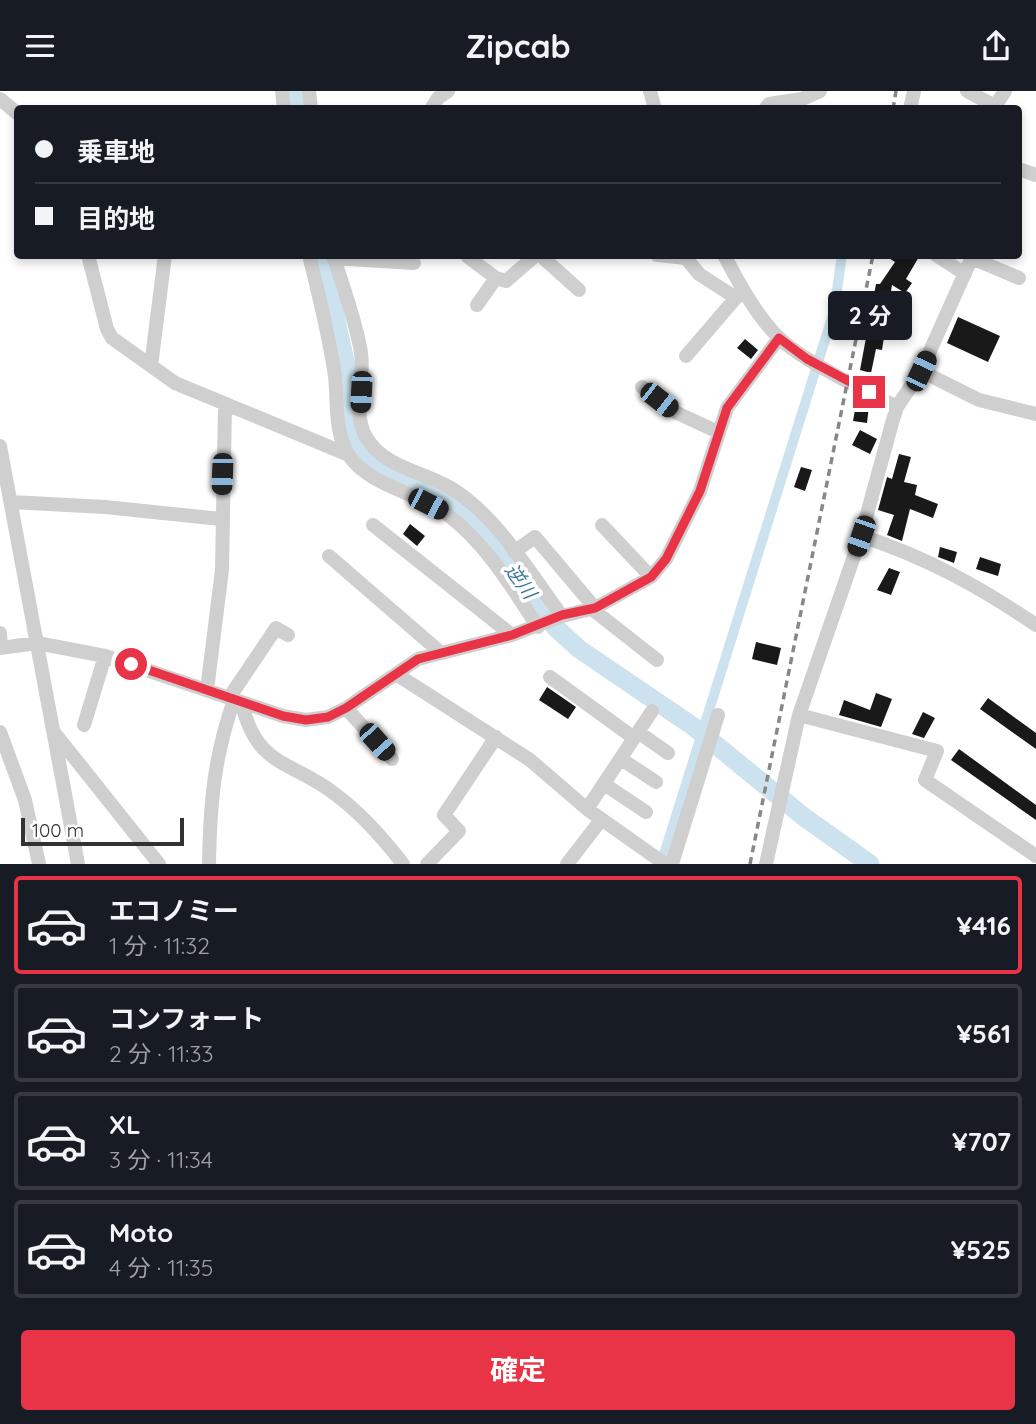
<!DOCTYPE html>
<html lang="ja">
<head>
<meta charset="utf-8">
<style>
  :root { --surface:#171b24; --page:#242831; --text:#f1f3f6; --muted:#9ea1a6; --line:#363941; --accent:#e93346 }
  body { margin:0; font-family:Quicksand,"Noto Sans JP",sans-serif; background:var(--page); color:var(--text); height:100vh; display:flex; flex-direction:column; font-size:26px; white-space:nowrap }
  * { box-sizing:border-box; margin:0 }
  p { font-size:23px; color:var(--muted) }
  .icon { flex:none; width:38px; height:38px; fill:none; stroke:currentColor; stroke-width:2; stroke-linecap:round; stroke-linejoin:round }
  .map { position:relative; height:773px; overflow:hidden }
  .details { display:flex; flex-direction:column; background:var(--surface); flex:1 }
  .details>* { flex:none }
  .hud { position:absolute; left:14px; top:14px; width:1008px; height:154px; border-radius:7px; box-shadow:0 4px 10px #0003; display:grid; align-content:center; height:154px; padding:0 21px; background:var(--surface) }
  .scale { position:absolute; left:21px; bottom:18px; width:163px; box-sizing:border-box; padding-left:7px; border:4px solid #323232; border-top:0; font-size:19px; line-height:24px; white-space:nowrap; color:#323232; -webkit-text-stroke:5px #fff; paint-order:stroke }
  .end { position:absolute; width:32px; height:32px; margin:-16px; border:9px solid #e93346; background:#fff; box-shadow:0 0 0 4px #fff }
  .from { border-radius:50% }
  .bubble { position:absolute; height:49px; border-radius:7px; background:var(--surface); box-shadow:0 4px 10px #0003; font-size:23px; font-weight:700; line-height:49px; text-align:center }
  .car { position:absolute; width:21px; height:42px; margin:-21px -10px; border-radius:9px; box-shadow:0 0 5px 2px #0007; background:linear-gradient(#222 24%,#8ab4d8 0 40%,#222 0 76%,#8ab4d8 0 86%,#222 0) }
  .hud b { display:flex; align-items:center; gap:24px; height:66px; font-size:26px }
  .hud b+b { border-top:2px solid var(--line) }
  .hud i { width:18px; height:18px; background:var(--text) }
  ul { padding:12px 0 0; list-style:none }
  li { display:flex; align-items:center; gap:21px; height:98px; margin:0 14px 10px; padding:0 7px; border:4px solid var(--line); border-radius:7px }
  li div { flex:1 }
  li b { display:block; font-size:26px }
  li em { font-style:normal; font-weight:700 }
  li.current { border-color:var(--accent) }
  li>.icon { width:63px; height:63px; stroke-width:1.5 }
  .primary-button { display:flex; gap:14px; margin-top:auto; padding:14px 21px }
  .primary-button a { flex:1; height:80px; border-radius:7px; background:var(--accent); color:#fff; font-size:28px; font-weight:700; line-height:80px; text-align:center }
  header { display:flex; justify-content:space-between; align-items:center; height:91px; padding:0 21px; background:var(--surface); font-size:32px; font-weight:700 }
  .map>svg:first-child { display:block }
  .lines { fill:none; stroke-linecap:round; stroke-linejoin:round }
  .canal { stroke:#cce2ee; stroke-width:10 }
  .river { stroke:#cce2ee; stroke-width:19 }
  .building { fill:#191919 }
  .minor { stroke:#cfcfcf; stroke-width:14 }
  .rail { stroke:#878787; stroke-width:3.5; stroke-dasharray:7 5; stroke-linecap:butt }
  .route { stroke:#e93346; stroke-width:9 }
  .labels { text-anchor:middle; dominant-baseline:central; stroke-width:7; stroke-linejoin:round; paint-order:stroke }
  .water-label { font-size:19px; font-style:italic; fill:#3c7797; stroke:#fff }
</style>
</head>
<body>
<header><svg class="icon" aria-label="menu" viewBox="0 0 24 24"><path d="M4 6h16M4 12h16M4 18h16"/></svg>Zipcab<svg class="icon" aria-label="share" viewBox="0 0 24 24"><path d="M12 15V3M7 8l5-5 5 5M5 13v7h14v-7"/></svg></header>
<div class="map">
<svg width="1036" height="773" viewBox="0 0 1036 773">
  <rect width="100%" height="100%" fill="#fff"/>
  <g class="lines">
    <path class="canal" d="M661 773 834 220 842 164"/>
    <path class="river" d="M294 0 296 18
      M322 164 347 280 348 330 363 361 382 376 447 409 487 442 555 536 579 558 694 636 804 726 870 773"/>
  </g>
  <path class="building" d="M884 164H920L906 188 912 192 905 202 892 194 882 259 876 258 871 282 860 279 876 193H880L895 171Z
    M958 226 1000 245 988 271 947 252Z
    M745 248 758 259 751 268 737 257Z
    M856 313 869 315 867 332 853 330Z
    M860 339 877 348 870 363 852 354Z
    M899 363 911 366 904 391 917 394 915 404 938 413 933 427 910 418 902 450 887 444 894 424 878 419 887 386 892 388Z
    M801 376 812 379 805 400 794 396Z
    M410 433 425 445 417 455 403 443Z
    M940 456 957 461 954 472 938 466Z
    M980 466 1001 473 998 485 976 478Z
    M889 477 900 481 891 504 877 499Z
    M756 551 781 557 777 574 752 568Z
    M547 596 576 616 568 628 539 609Z
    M876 602 892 608 881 636 839 624 844 609 870 619Z
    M988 607 1036 642V658L980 618Z
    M923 621 935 627 924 647 912 643Z
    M959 658 1036 714V729L951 669Z"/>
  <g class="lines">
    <path class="minor" d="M282 0 284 18
      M309 0 311 18
      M650 0 655 18
      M967 0 995 15
      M0 8 18 23
      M431 18 438 7 448 0
      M765 18 769 13 802 8 820 0
      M910 18 914 0
      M993 18 1005 0
      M1018 78 1036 84
      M88 164 107 238 112 247 175 292 349 364
      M309 164C319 204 329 244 335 285 338 312 334 339 348 363 369 396 418 401 448 424 487 454 511 495 538 536
      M333 164C342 193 357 233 361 262 365 289 352 321 366 346 384 377 422 380 451 397 499 427 528 480 562 525
      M540 164 579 199
      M657 164 686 167 699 183 736 207
      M724 164C739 192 755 222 777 245 802 270 864 299 897 316
      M936 164 965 183
      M468 166 496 187 477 214
      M333 167 414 172
      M972 167 1019 187
      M496 187 506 190 536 164
      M686 265 740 202
      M151 275 165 164
      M921 280 979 309 1036 323
      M642 296 675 321 718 341
      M0 355 78 773
      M11 411 105 416 221 428
      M373 434 512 544
      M602 434 651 486
      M861 445C926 466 980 496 1036 534
      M514 461 535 446 595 517
      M329 465 440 561
      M592 518 657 569
      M0 542 1 557
      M0 557 37 552 105 565 283 625 306 629 328 626 346 617 418 568 512 544 562 525 595 517 651 486 666 468 700 400 727 317 779 247
      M396 583 530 669 587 718 665 773
      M550 586 634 647
      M207 599 222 479 225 314
      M229 607 276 537 288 544
      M242 613C257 677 291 669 335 703 362 723 383 747 403 773
      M346 617 392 668
      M799 624 937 660 925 689 1036 765
      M84 634 105 565
      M53 640 159 773
      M0 641 25 709 39 773
      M638 641 668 662
      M621 668 656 691
      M604 693 646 721
      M587 718 652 620
      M209 773C210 713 214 666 234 609
      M427 773 459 740 444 724 496 646
      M567 773 601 729
      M672 773 718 624
      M766 773 799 624 861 445 892 332 897 316 921 280 973 164"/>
    <path class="rail" d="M893 18 896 0
      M750 773 873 164"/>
  </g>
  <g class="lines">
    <path class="route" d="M131 573 283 625 306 629 328 626 346 617 418 568 512 544 562 524 595 517 651 486 666 468 700 400 727 317 779 247 807 268 869 301"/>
  </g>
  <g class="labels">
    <g class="water-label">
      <text transform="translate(521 490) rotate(54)">逆川</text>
    </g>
  </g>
</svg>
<div class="scale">100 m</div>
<i class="end from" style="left:131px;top:573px"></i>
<i class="end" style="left:869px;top:301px"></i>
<div class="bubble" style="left:828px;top:200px;width:84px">2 分</div>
<i class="car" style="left:921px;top:280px;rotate:25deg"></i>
<i class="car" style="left:361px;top:301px;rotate:183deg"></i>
<i class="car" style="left:659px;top:309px;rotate:128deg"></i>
<i class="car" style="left:222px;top:383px;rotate:182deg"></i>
<i class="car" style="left:428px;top:413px;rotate:117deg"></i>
<i class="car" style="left:861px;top:445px;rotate:199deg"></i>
<i class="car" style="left:377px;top:651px;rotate:138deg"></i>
<div class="hud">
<b><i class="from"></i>乗車地</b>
<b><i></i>目的地</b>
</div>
</div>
<section class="details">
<ul>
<li class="current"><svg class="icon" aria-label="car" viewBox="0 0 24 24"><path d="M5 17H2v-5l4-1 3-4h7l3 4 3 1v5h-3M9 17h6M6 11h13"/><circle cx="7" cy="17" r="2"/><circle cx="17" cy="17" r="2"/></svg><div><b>エコノミー</b><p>1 分 · 11:32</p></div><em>¥416</em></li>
<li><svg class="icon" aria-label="car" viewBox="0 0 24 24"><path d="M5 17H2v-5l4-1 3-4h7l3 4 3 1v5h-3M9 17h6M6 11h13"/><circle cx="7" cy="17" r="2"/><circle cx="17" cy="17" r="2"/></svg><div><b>コンフォート</b><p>2 分 · 11:33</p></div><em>¥561</em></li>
<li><svg class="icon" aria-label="car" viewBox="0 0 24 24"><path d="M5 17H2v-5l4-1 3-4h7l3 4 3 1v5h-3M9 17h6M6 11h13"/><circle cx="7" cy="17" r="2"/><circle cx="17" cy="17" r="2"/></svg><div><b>XL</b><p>3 分 · 11:34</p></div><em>¥707</em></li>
<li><svg class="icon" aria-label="car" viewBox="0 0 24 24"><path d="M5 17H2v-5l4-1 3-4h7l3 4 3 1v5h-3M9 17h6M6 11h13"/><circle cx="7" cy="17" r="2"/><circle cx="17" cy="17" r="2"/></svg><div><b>Moto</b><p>4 分 · 11:35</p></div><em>¥525</em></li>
</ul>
<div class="primary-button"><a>確定</a></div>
</section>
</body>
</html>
